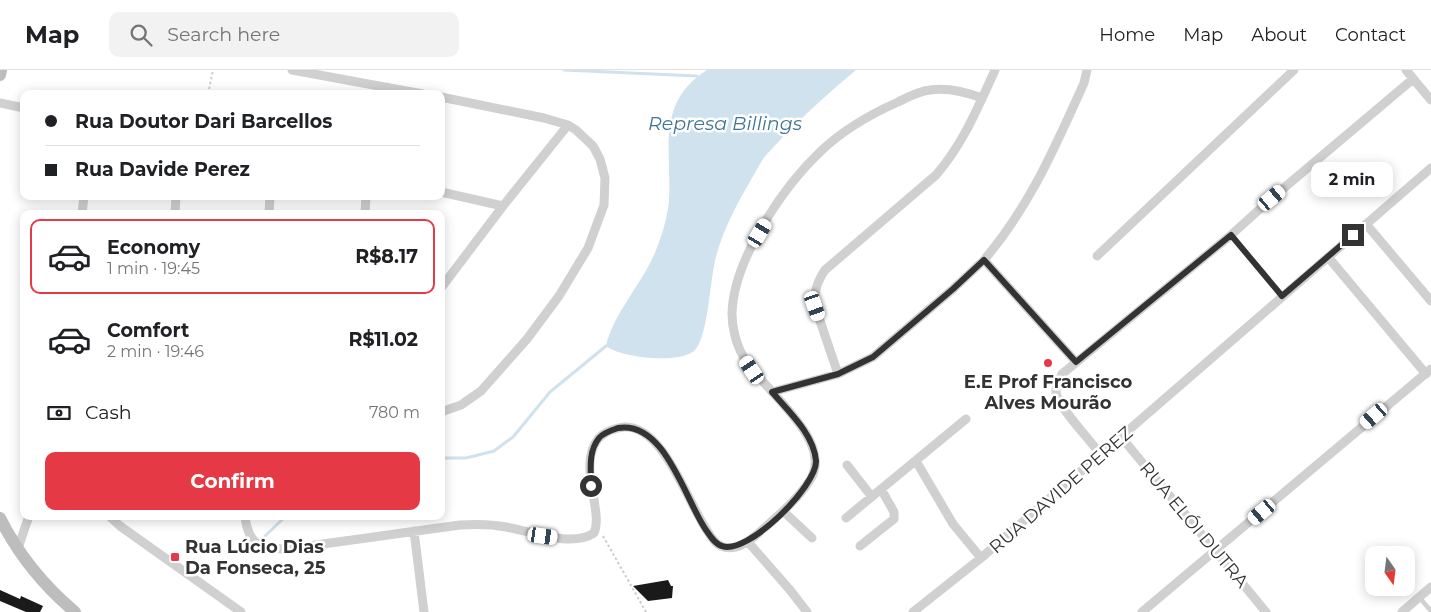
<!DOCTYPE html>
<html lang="en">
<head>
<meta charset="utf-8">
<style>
  :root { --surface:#fff; --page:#f2f2f2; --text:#202124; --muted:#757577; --line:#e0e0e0; --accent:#e63946 }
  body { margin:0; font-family:Montserrat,sans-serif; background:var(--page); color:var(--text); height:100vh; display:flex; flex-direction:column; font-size:19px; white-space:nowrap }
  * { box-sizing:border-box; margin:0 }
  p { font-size:16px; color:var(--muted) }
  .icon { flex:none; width:28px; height:28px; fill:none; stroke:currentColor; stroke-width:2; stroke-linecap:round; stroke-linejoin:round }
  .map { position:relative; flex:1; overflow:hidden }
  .details { position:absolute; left:20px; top:140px; width:425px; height:310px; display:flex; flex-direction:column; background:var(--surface); border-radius:10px; box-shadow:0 2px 12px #0003 }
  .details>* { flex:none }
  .guide { position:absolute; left:20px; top:20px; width:425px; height:110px; border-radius:10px; box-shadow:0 2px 12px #0003; display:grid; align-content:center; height:110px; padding:0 25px; background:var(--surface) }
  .needle { width:32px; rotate:166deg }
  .tools { position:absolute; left:1365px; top:476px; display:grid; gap:10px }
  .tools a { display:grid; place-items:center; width:50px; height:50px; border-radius:10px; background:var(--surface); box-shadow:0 2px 12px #0003; font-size:25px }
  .end { position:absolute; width:22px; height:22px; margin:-11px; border:6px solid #333; background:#fff; box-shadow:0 0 0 2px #fff }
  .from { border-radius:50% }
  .bubble { position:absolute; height:35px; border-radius:10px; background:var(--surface); box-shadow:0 2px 12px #0003; font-size:16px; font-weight:700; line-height:35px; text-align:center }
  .car { position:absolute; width:15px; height:30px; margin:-15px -8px; border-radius:6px; box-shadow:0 0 4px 1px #0007; background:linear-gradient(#fff 24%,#345 0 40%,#fff 0 76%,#345 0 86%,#fff 0) }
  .guide b { display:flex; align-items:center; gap:18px; height:48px; font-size:19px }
  .guide b+b { border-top:1px solid var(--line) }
  .guide i { width:12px; height:12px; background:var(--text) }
  ul { padding:9px 0 0; list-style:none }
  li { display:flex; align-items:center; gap:15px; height:75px; margin:0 10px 8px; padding:0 15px; border:2px solid transparent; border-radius:10px }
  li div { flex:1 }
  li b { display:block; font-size:19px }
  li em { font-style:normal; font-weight:700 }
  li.current { border-color:var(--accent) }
  li>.icon { width:45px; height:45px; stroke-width:1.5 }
  .pay { display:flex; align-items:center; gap:12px; height:55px; padding:0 25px; font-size:19px }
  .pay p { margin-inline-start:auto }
  .primary-button { display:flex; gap:10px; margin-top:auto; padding:10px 25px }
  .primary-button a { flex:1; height:58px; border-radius:10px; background:var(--accent); color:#fff; font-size:20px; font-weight:700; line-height:58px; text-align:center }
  header { display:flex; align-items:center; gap:30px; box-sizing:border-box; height:70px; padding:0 25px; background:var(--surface); border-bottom:1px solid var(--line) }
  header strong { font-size:24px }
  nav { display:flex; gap:28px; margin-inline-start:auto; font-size:18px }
  .search { width:350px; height:45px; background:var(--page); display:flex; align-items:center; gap:12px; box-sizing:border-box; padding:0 18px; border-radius:10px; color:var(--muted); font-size:19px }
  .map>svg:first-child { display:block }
  .water { fill:#cfe2ee }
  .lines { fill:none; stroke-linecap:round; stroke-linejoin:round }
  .stream { stroke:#cfe2ee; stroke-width:3 }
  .building { fill:#1a1a1a }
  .path { stroke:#cdcdcd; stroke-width:2; stroke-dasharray:2.5 2.5; stroke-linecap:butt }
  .lane { stroke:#d0d0d0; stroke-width:4.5 }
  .street { stroke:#d0d0d0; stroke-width:9 }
  .secondary { stroke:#bdbdbd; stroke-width:12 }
  .route { stroke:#333; stroke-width:6 }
  .poi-dot { fill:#e63946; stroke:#fff; stroke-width:2 }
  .labels { text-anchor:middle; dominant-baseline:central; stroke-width:5; stroke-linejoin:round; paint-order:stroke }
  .poi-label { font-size:18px; font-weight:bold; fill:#333; stroke:#fff }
  .street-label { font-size:18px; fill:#333; stroke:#fff }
  .water-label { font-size:19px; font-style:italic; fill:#3f7597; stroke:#fff }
</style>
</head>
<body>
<header>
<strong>Map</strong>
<div class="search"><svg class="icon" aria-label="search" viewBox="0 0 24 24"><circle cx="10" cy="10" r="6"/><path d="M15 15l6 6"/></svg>Search here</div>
<nav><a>Home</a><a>Map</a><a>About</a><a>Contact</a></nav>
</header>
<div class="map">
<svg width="1431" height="542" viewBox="0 0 1431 542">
  <rect width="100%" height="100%" fill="#fff"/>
  <path class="water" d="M707 0H856C825 26 795 53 768 83 761 90 757 100 752 108 737 134 722 161 715 191 710 212 708 263 696 279 683 295 621 288 606 276 614 241 646 210 658 175 663 162 668 144 669 130 672 80 655 33 707 0Z"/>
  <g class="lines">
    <path class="stream" d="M564 0 697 6
      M441 388H466L494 381 513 367 550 322 606 276
      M265 466 286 446"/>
  </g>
  <path class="building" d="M668 510 671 516H673L672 528 648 531 633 516Z
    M0 520 20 529 21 526 43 536 40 542H26L0 531Z"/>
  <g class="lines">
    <path class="path" d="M208 24 213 0
      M603 466 646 542"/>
    <path class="lane" d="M1231 165 1282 226
      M1419 527 1431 541"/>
    <path class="street" d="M292 0 423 24
      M1406 0 1431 30
      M441 27 544 48 568 55 576 60 593 76 600 89 605 108 604 135 588 178 559 226 527 269 481 321 461 335 441 342
      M0 33 24 38
      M441 122 503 136
      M82 144 84 126
      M175 144 176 126
      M269 144 270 126
      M365 144 366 126
      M1366 154 1431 231
      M1097 186 1294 0
      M1328 187 1426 304
      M441 218 503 136 568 55
      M1076 292 984 190C1030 136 1055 77 1084 13L1087 0
      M838 304 815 236C814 221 817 212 825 200L936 105C963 74 978 37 995 0
      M772 322 838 304 873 287 953 219 984 190
      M1122 368 1266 542
      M1101 385C1091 371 1059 338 1056 323 1055 316 1059 310 1062 304L1231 165 1272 128 1413 9
      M916 391 953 454 981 488
      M847 395 872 427
      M783 441 812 468
      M109 446 120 456 241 542
      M245 446C248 475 261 479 287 479L460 455C475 454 491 454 506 457 531 461 571 478 594 463 604 441 577 396 598 369 604 362 615 358 624 357 664 355 688 434 708 462 711 467 716 474 721 476 737 483 753 468 763 459 780 444 798 429 810 410 836 370 760 318 743 286 736 274 732 257 732 244 733 190 783 117 821 81 843 60 871 44 898 32 908 27 919 21 930 20 948 17 966 22 982 28
      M846 448 966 349
      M414 461 424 542
      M748 472 790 520 807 542
      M860 476 894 449V442L881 419
      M18 478 29 446
      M913 542 981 488 1431 98
      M1142 542 1431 299
      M1402 542 1431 517"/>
    <path class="secondary" d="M0 5 1 0
      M0 448C18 484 44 516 75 542"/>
  </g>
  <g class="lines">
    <path class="route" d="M591 416C591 399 588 382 599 368 603 363 612 360 618 358 665 350 685 430 706 460 710 466 715 474 722 476 747 486 817 416 816 391 814 364 788 341 772 322L838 304 873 287 953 219 984 190 1076 292 1231 165 1282 226 1353 165"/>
  </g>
  <g class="poi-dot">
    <circle cx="1048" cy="293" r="5"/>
    <rect x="170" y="482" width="10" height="10" rx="2.5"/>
  </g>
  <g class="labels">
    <g class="poi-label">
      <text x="1048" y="312">E.E Prof Francisco<tspan x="1048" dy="21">Alves Mourão</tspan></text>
      <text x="185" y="477" text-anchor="start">Rua Lúcio Dias<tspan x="185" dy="21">Da Fonseca, 25</tspan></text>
    </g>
    <g class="street-label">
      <text transform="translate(1061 420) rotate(-41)">RUA DAVIDE PEREZ</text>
      <text transform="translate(1194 455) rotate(50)">RUA ELÓI DUTRA</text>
    </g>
    <g class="water-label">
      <text x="725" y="53">Represa Billings</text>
    </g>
  </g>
</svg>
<div class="tools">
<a><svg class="needle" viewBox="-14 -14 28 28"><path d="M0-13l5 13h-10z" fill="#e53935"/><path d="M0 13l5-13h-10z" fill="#757577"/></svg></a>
</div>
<i class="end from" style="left:591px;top:416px"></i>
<i class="end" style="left:1353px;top:165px"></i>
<div class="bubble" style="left:1311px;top:92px;width:82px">2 min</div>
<i class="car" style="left:1272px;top:128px;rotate:50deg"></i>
<i class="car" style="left:760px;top:163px;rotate:31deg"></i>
<i class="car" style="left:815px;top:236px;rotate:161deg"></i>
<i class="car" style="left:752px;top:300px;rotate:326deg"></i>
<i class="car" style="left:1374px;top:346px;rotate:229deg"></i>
<i class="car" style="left:1262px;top:442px;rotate:230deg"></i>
<i class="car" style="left:543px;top:466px;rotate:98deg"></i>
<div class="guide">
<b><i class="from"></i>Rua Doutor Dari Barcellos</b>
<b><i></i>Rua Davide Perez</b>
</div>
<section class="details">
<ul>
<li class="current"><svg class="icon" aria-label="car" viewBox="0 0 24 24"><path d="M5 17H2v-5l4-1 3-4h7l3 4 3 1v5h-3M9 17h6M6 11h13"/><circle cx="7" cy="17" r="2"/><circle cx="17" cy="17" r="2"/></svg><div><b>Economy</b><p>1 min · 19:45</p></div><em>R$8.17</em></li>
<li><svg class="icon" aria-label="car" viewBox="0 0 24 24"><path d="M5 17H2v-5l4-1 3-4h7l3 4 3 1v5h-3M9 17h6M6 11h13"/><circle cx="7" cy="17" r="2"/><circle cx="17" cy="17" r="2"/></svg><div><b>Comfort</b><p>2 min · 19:46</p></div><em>R$11.02</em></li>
</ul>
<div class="pay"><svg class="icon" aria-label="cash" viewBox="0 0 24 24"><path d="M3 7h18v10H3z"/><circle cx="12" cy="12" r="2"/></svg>Cash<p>780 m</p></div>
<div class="primary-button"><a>Confirm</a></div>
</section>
</div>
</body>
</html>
